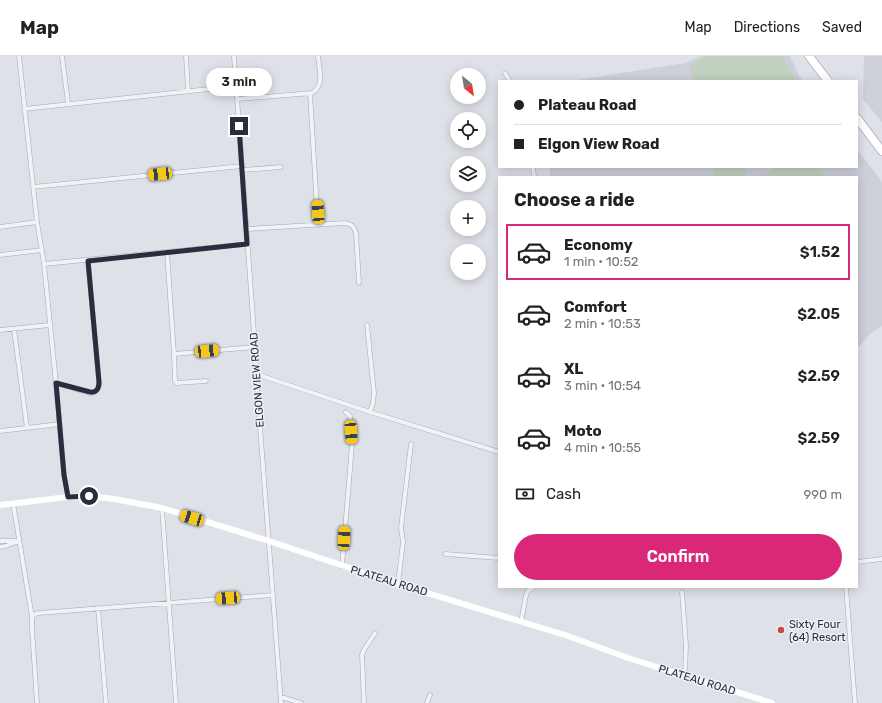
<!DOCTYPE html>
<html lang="en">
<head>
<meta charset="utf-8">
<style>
  :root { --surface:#fff; --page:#f2f2f2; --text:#222; --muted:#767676; --line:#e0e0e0; --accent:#db2777 }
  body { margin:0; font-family:Rubik,sans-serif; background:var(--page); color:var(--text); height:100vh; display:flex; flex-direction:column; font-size:15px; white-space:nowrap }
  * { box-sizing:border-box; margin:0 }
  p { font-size:13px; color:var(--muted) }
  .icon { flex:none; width:22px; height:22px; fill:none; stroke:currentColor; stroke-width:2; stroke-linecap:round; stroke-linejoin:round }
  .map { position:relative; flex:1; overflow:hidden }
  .side { position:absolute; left:498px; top:120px; width:360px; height:412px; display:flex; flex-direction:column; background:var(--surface); border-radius:0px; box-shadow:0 2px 10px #0003 }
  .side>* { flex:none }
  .banner { position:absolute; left:498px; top:24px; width:360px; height:88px; border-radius:0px; box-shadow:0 2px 10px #0003; display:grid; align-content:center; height:88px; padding:0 16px; background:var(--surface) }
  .needle { width:26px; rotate:150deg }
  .tools { position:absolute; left:450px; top:12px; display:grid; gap:8px }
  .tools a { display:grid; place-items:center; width:36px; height:36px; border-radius:50%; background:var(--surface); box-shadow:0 2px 10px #0003; font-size:20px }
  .end { position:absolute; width:18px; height:18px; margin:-9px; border:5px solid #282e3e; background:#fff; box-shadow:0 0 0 2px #fff }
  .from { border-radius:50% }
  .bubble { position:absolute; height:28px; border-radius:14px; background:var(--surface); box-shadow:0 2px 10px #0003; font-size:13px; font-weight:600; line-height:28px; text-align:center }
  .car { position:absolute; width:12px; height:24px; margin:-12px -6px; border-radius:5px; box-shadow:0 0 3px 1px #0007; background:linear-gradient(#f5c518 24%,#345 0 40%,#f5c518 0 76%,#345 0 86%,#f5c518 0) }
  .banner b { display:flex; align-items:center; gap:14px; height:38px; font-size:15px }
  .banner b+b { border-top:1px solid var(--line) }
  .banner i { width:10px; height:10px; background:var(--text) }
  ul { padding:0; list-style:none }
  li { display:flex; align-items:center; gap:12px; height:56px; margin:0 8px 6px; padding:0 8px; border:2px solid transparent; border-radius:0px }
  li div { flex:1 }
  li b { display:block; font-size:15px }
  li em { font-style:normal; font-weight:600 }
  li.on { border-color:var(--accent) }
  li>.icon { width:36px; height:36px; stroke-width:1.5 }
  h2 { padding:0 16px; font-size:18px; line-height:48px }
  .pay { display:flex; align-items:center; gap:10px; height:44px; padding:0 16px; font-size:15px }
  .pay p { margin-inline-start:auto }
  .primary-button { display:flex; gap:8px; margin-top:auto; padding:8px 16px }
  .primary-button a { flex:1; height:46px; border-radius:24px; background:var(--accent); color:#fff; font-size:16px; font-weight:600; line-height:46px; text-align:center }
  header { display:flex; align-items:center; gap:24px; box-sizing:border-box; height:56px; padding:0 20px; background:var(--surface); border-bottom:1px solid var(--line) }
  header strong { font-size:19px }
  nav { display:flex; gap:22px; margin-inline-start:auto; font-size:14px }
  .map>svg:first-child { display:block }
  .built { fill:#cdd0d9 }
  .green { fill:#c2d1c0 }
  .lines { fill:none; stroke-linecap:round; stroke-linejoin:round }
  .street-casing { stroke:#a4a8b2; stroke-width:5 }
  .highway-casing { stroke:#878d9e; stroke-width:9 }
  .street { stroke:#f1f2f6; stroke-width:4 }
  .secondary { stroke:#fff; stroke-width:6 }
  .highway { stroke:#fff; stroke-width:8 }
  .route { stroke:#282e3e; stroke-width:5 }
  .poi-dot { fill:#c9474b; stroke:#eef0f5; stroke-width:1.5 }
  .labels { text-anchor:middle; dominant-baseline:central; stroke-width:3; stroke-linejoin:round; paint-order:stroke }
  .street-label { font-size:11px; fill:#282e3e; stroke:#eef0f5 }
  .poi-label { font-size:11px; fill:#282e3e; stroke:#eef0f5; text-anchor:start }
</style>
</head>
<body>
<header>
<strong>Map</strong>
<nav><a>Map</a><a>Directions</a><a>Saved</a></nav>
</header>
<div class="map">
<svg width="882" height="647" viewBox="0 0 882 647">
  <rect width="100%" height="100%" fill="#dfe1e8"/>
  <path class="built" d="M701 0H790L799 20 803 25H571L686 7Z
    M864 0H882V66L863 43Z
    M857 93 882 126V270L872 276 857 293V121H550V111H857Z"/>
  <path class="green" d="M708 0H783L796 25H694L690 9Z
    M712 111H744L747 115 743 121H715Z
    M776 111H816L824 121H765L764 120Z"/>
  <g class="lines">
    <defs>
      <path id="street" d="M19 0 37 166 44 208 56 327 64 419 68 441
        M62 0 68 47
        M186 0 188 35
        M234 0 255 291 256 318 281 647
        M505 17 510 25
        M310 37 318 169
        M237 43 312 37C325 30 319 12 318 0
        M24 53 237 30
        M533 111 534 121
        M243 114 281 111
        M33 131 242 110
        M0 171 37 166
        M247 173 345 167C351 168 354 170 356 177L359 227
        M167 196 174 298 255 291
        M0 199 42 194
        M44 208 247 188
        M367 269 374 337 373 347 370 356
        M14 273 27 372
        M0 274 50 269
        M174 298 175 325 177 327 206 325
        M256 318 370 356 499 396
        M56 327 90 337C97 337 99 332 99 326L88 205
        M0 375 60 368
        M13 447 32 561V573L37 647
        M162 452 176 647
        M0 485H19L6 490 0 491
        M445 498 499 502
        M857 506 882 503
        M342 510 352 389 350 360 346 356
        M398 528 403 486 401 472 411 388
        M846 531 855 647
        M682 536 686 589 685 620
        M98 552 106 647
        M32 561 35 558 39 557 273 539
        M521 566 526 539 528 535 534 531
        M281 641 301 647
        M364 647 362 599 364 594 375 577
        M427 647 430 639"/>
      <path id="highway" d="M809 0 828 25
        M857 62 882 95"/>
    </defs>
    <use href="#street" class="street-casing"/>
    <use href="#highway" class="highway-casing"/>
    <use href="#street" class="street"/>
    <path class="secondary" d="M0 449 68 441 89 440 114 443 162 452 269 485 398 528 568 580 628 602 772 647"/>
    <use href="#highway" class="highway"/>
  </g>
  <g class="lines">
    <path class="route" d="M89 440 68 441 64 419 56 327 90 336C97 337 99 332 99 326L88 205 247 188 239 70"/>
  </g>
  <circle class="poi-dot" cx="781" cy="574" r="4"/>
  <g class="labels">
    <g class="street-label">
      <text transform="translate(257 324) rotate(-94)">ELGON VIEW ROAD</text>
      <text transform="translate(389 525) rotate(17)">PLATEAU ROAD</text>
      <text transform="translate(697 624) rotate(17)">PLATEAU ROAD</text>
    </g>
    <g class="poi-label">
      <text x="789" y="568">Sixty Four<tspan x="789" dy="13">(64) Resort</tspan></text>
    </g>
  </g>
</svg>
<div class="tools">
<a><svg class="needle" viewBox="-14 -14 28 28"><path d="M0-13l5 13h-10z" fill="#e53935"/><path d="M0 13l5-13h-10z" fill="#767676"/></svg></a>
<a><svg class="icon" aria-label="locate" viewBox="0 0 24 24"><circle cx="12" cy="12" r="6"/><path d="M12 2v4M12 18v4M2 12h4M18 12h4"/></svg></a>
<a><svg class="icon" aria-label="layers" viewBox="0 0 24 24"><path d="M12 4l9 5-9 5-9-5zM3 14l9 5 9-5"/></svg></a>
<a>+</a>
<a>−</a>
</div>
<i class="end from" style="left:89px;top:440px"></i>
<i class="end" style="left:239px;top:70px"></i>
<div class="bubble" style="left:206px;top:12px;width:66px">3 min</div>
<i class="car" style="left:160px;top:118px;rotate:264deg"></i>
<i class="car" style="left:318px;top:156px;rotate:356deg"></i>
<i class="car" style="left:207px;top:295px;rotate:84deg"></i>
<i class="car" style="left:351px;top:376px;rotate:176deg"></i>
<i class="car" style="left:192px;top:462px;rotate:287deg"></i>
<i class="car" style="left:344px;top:482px;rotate:3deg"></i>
<i class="car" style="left:228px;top:542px;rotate:266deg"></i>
<div class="banner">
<b><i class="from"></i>Plateau Road</b>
<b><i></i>Elgon View Road</b>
</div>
<section class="side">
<h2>Choose a ride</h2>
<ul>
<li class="on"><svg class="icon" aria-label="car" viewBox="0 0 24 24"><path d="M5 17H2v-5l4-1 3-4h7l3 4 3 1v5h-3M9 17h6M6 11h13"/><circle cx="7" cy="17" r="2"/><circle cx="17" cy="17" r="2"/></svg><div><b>Economy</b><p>1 min · 10:52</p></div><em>$1.52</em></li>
<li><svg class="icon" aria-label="car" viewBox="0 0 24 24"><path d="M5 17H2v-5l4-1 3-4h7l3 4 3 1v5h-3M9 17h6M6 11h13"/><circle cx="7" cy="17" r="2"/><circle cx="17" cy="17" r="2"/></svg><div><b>Comfort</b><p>2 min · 10:53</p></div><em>$2.05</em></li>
<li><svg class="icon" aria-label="car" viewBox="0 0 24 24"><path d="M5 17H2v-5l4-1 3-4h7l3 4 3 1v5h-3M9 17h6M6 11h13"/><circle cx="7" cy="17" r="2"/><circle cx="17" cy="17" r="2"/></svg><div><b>XL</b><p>3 min · 10:54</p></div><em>$2.59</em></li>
<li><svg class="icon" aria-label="car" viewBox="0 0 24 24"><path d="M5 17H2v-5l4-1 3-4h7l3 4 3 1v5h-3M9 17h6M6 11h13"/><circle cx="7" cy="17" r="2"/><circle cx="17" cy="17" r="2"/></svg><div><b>Moto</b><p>4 min · 10:55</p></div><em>$2.59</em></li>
</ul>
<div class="pay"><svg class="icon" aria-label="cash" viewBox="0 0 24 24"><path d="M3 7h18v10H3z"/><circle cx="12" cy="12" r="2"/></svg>Cash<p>990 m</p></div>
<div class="primary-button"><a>Confirm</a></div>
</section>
</div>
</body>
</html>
